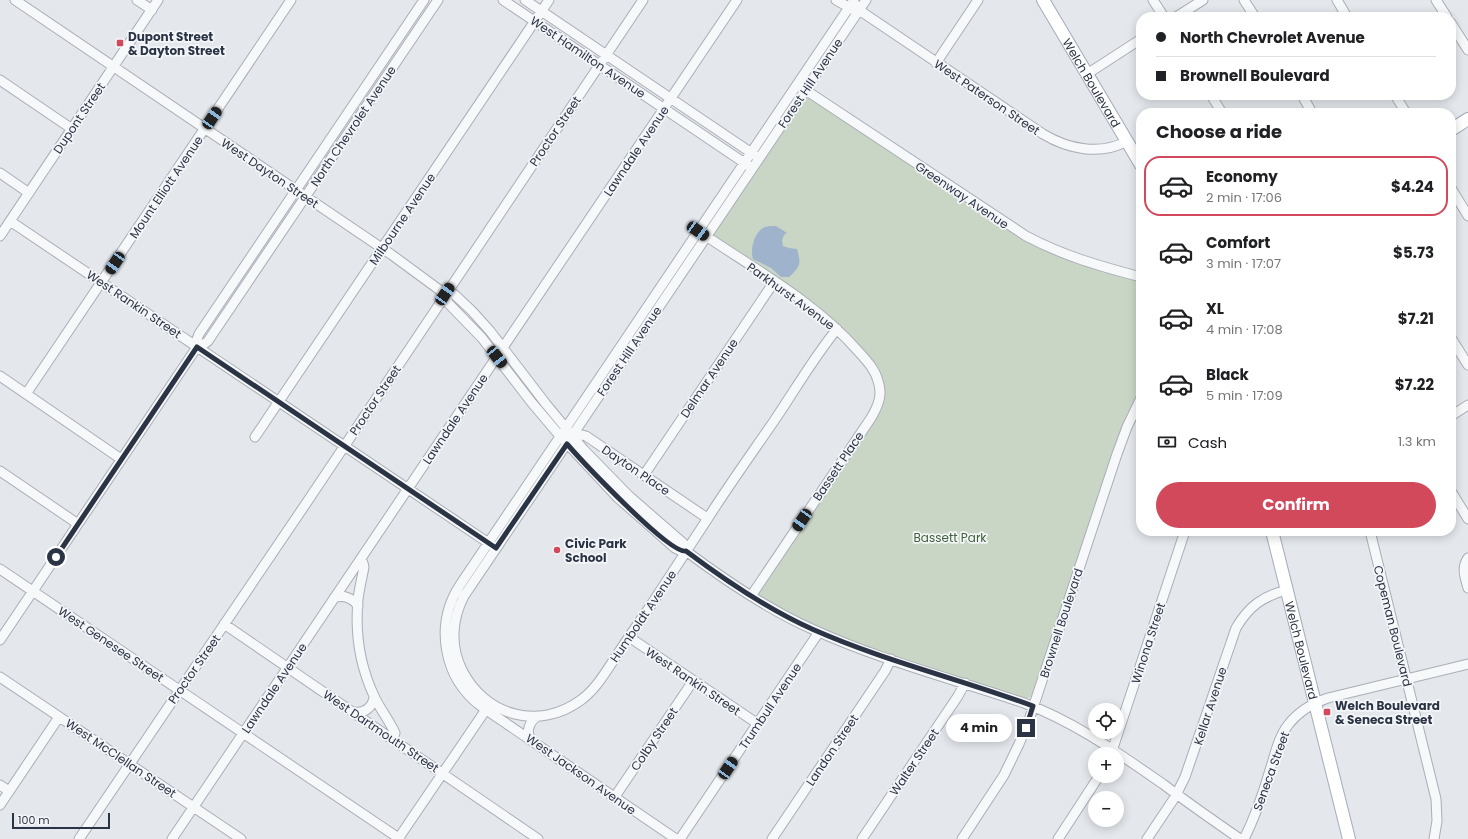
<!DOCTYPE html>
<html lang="en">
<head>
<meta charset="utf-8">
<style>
  :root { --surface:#fff; --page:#f6f6f6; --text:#202124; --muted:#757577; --line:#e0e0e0; --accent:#d1495b }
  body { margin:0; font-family:Poppins,sans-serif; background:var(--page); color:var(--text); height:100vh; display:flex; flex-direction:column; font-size:15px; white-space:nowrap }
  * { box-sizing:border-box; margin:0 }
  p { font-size:13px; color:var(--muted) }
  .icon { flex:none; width:22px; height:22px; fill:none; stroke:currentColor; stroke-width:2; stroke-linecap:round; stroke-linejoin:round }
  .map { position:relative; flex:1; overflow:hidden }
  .panel { position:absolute; left:1136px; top:108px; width:320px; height:428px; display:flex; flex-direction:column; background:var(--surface); border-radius:16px; box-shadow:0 2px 10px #0003 }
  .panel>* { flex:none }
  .banner { position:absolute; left:1136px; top:12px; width:320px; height:88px; border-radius:16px; box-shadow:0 2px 10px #0003; display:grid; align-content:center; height:88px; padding:0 20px; background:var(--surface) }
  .fabs { position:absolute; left:1088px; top:703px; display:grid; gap:8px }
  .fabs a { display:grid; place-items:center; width:36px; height:36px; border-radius:50%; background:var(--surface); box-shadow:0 2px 10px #0003; font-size:20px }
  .scale { position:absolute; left:12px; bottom:10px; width:98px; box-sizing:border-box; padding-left:4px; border:2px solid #2b3445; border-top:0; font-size:11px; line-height:14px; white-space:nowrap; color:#2b3445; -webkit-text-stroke:3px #f4f6f9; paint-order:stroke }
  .end { position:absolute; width:18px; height:18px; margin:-9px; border:5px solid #2b3445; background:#fff; box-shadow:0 0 0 2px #fff }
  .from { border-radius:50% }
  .bubble { position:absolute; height:28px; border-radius:14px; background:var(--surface); box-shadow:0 2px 10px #0003; font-size:13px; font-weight:700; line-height:28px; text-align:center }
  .car { position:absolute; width:12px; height:24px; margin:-12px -6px; border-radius:5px; box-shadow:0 0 3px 1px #0007; background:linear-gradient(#222 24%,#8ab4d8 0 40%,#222 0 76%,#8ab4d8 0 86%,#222 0) }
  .banner b { display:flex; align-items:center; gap:14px; height:38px; font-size:15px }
  .banner b+b { border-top:1px solid var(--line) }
  .banner i { width:10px; height:10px; background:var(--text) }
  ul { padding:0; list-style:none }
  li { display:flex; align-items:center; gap:12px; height:60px; margin:0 8px 6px; padding:0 12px; border:2px solid transparent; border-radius:16px }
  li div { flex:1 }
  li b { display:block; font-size:15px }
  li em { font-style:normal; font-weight:700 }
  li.on { border-color:var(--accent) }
  li>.icon { width:36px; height:36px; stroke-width:1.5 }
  h2 { padding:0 20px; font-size:18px; line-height:48px }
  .pay { display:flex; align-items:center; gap:10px; height:44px; padding:0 20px; font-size:15px }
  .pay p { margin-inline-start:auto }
  .primary-button { display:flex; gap:8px; margin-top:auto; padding:8px 20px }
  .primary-button a { flex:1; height:46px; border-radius:24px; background:var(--accent); color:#fff; font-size:16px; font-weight:700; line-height:46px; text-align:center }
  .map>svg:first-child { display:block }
  .green { fill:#c9d6c5 }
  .water { fill:#9fb4cc }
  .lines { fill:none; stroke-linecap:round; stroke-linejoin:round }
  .minor-casing { stroke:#a9aeb7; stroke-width:11 }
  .major-casing { stroke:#a3abb8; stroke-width:14 }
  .minor { stroke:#f7f8fa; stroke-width:9 }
  .major { stroke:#fff; stroke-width:12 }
  .route { stroke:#2b3445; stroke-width:5 }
  .poi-dot { fill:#d1495b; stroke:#f4f6f9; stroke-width:1.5 }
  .labels { text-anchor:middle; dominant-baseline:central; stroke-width:3.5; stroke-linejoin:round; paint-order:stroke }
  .poi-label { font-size:12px; font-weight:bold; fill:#2b3445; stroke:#f4f6f9; text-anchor:start }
  .street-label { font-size:12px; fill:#2b3445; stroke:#f4f6f9 }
  .park-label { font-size:12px; fill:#3f6138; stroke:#f4f6f9 }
</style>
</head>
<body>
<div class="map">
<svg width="1468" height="839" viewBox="0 0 1468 839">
  <rect width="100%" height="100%" fill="#e4e7ec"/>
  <path class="green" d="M806 96 810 98 988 218 1025 241 1055 255 1079 264 1141 281V390L1130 412 1105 476 1034 693C1031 698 1027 699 1022 698 945 672 865 651 792 615 785 611 765 603 760 597 759 595 759 594 759 591L878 416 882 408 883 401 872 361 713 234 714 231Z"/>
  <path class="water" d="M776 226 787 233 784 235 782 240 783 246 789 248 797 249C801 263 801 266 789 277H781L771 268 753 259C750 250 754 233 763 228 766 226 772 226 776 226Z"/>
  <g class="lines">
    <defs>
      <path id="minor" d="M15 0 392 255 445 294 448 303 482 338 532 403 560 436 617 497 675 548 683 552 686 551C726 581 767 609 812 629 880 660 953 679 1024 703 1075 722 1118 753 1163 784 1188 803 1214 821 1240 839
        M137 0 152 10
        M503 0 749 166
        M525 0 756 156
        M836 0 854 10
        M1153 0 1164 17
        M1244 0 1255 17
        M1337 0 1347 17
        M1436 0 1447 17
        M856 5 859 10 1043 134C1068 149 1100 156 1127 141
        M1176 17 1203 0
        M1451 23 1468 50
        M936 63 978 0
        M1087 74 1141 39
        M0 80 72 129
        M801 87 1026 236C1064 256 1099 266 1141 277
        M1211 95 1222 113
        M1302 95 1312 113
        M1395 95 1406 113
        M0 173 29 193
        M1451 188 1468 216
        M10 221 493 546
        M703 234C756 270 815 302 858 351 866 360 875 369 878 381 883 395 878 406 871 418L751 596
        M0 236 158 0
        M445 294 451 293 455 295 472 311 490 331 546 404 584 450 629 496 683 543 685 546 686 551
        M837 329C814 357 795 390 774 421 752 453 729 485 708 518 688 548 669 578 649 608 637 625 626 641 615 658 605 673 596 689 581 700 539 731 485 716 462 670 450 646 452 619 464 596L866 0
        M1451 338 1468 365
        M197 347 196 342 199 334 424 0
        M0 376 121 459
        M26 394 291 0
        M1451 416 1468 405
        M568 436 582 435 586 436 707 518
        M255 437 549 0
        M0 471 78 524
        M644 475 774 282
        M1451 491 1468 519
        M1370 531 1436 799 1437 821 1434 839
        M1468 558C1461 568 1465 577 1468 588
        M360 560 363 563 364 567C362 578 359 589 358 600 355 632 360 666 374 696 380 709 389 720 395 733L393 739
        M0 569 400 839
        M334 598C342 594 353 598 358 606
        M224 624 538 839
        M629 637 758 724
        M0 640 197 347 204 344 208 341 438 0
        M0 677 241 839
        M354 712C364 714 373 707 374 697
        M532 741C525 733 529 721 538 716
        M1111 754 1185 531
        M0 785 9 791
        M614 798 693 681
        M0 805 59 717
        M79 839 309 499 643 0
        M172 839 737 0
        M398 839 489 705
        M676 839 482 707C443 678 434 625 460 585L854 0
        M680 839 819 632
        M772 839 885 671 891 659
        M862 839 958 696 965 683
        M962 839 1004 775 1019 744 1029 720 1117 454 1127 427 1141 398
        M1058 839 1099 776
        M1147 839 1175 797 1185 777 1236 628C1249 606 1263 596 1287 590
        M1244 839C1255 817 1263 794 1270 770 1275 755 1278 738 1288 725 1298 712 1313 703 1328 698L1468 664"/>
      <g id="major">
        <path id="s1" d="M1043 0 1141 165"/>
        <path d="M1451 130 1468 119"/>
        <path id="s2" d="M1272 531 1349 839"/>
      </g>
    </defs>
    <use href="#minor" class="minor-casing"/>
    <use href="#major" class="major-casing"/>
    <use href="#minor" class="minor"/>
    <use href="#major" class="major"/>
  </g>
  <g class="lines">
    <path class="route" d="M56 557 197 347 496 548 567 444C581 460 670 555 686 551 726 581 767 609 812 629 884 661 960 679 1033 706L1026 728"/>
  </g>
  <g class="poi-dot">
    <rect x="116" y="39" width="8" height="8" rx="2"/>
    <circle cx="557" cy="550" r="4"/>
    <rect x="1323" y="708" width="8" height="8" rx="2"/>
  </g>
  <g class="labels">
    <g class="poi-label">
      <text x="128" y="36">Dupont Street<tspan x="128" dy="14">&amp; Dayton Street</tspan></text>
      <text x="565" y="543">Civic Park<tspan x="565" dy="14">School</tspan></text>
      <text x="1335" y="705">Welch Boulevard<tspan x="1335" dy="14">&amp; Seneca Street</tspan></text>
    </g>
    <g class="street-label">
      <text transform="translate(588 57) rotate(34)">West Hamilton Avenue</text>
      <text stroke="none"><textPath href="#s1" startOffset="96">Welch Boulevard</textPath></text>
      <text transform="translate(810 83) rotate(-56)">Forest Hill Avenue</text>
      <text transform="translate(987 97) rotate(34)">West Paterson Street</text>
      <text transform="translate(79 118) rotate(-56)">Dupont Street</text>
      <text transform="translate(353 126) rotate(-56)">North Chevrolet Avenue</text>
      <text transform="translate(555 131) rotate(-56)">Proctor Street</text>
      <text transform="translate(636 151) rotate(-56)">Lawndale Avenue</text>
      <text transform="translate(270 173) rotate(34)">West Dayton Street</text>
      <text transform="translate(166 187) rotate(-56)">Mount Elliott Avenue</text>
      <text transform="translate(962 195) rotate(34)">Greenway Avenue</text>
      <text transform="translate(402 219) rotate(-56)">Milbourne Avenue</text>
      <text transform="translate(791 296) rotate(36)">Parkhurst Avenue</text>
      <text transform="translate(134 304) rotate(34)">West Rankin Street</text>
      <text transform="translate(629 351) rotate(-56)">Forest Hill Avenue</text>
      <text transform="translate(709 378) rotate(-56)">Delmar Avenue</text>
      <text transform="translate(375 400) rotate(-56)">Proctor Street</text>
      <text transform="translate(455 419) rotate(-56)">Lawndale Avenue</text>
      <text transform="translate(838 466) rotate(-56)">Bassett Place</text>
      <text transform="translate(636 470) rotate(34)">Dayton Place</text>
      <text transform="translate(643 616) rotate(-56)">Humboldt Avenue</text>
      <text transform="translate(1061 623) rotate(-72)">Brownell Boulevard</text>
      <text transform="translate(1393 626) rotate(76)">Copeman Boulevard</text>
      <text transform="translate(1148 643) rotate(-72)">Winona Street</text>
      <text transform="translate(111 644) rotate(34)">West Genesee Street</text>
      <text stroke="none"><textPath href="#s2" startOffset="123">Welch Boulevard</textPath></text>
      <text transform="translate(194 669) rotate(-55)">Proctor Street</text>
      <text transform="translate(693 681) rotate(34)">West Rankin Street</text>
      <text transform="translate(274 688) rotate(-56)">Lawndale Avenue</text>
      <text transform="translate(770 706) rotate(-56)">Trumbull Avenue</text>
      <text transform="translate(1210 706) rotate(-72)">Kellar Avenue</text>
      <text transform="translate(381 731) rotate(34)">West Dartmouth Street</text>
      <text transform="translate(654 739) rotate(-56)">Colby Street</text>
      <text transform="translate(832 750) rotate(-56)">Landon Street</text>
      <text transform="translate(121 758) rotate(34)">West McClellan Street</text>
      <text transform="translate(914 762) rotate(-56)">Walter Street</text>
      <text transform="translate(1271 771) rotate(-70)">Seneca Street</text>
      <text transform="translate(581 774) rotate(35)">West Jackson Avenue</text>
    </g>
    <g class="park-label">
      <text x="950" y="537">Bassett Park</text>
    </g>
  </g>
</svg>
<div class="fabs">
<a><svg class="icon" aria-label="locate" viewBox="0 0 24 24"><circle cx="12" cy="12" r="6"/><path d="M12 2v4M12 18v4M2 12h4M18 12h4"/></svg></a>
<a>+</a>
<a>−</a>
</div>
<div class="scale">100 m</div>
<i class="end from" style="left:56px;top:557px"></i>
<i class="end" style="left:1026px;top:728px"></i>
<div class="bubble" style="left:946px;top:714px;width:66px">4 min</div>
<i class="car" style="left:212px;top:118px;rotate:34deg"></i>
<i class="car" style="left:698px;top:231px;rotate:125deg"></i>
<i class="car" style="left:115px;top:263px;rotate:214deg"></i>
<i class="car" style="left:445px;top:294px;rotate:34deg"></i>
<i class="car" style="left:497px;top:357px;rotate:142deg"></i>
<i class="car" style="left:802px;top:520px;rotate:214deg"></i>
<i class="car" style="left:728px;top:768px;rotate:34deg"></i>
<div class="banner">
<b><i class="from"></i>North Chevrolet Avenue</b>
<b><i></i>Brownell Boulevard</b>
</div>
<section class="panel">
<h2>Choose a ride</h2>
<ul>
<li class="on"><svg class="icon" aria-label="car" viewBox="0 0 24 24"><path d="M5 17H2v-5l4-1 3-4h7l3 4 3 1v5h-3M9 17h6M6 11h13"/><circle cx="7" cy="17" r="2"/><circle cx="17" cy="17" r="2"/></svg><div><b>Economy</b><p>2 min · 17:06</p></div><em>$4.24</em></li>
<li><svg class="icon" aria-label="car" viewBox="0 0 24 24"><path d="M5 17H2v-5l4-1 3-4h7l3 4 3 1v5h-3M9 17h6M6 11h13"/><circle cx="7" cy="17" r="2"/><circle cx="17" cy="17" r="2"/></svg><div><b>Comfort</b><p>3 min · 17:07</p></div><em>$5.73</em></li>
<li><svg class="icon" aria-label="car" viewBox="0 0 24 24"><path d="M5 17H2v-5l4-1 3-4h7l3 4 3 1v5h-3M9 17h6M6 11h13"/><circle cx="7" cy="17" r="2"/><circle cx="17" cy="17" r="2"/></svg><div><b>XL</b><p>4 min · 17:08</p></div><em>$7.21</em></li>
<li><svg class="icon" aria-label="car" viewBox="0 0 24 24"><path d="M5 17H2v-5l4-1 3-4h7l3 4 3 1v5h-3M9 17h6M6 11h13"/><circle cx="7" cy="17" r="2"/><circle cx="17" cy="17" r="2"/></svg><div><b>Black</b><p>5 min · 17:09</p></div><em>$7.22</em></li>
</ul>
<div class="pay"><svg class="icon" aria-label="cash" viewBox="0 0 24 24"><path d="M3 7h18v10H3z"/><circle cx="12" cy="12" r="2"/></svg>Cash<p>1.3 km</p></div>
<div class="primary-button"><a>Confirm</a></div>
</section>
</div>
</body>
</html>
